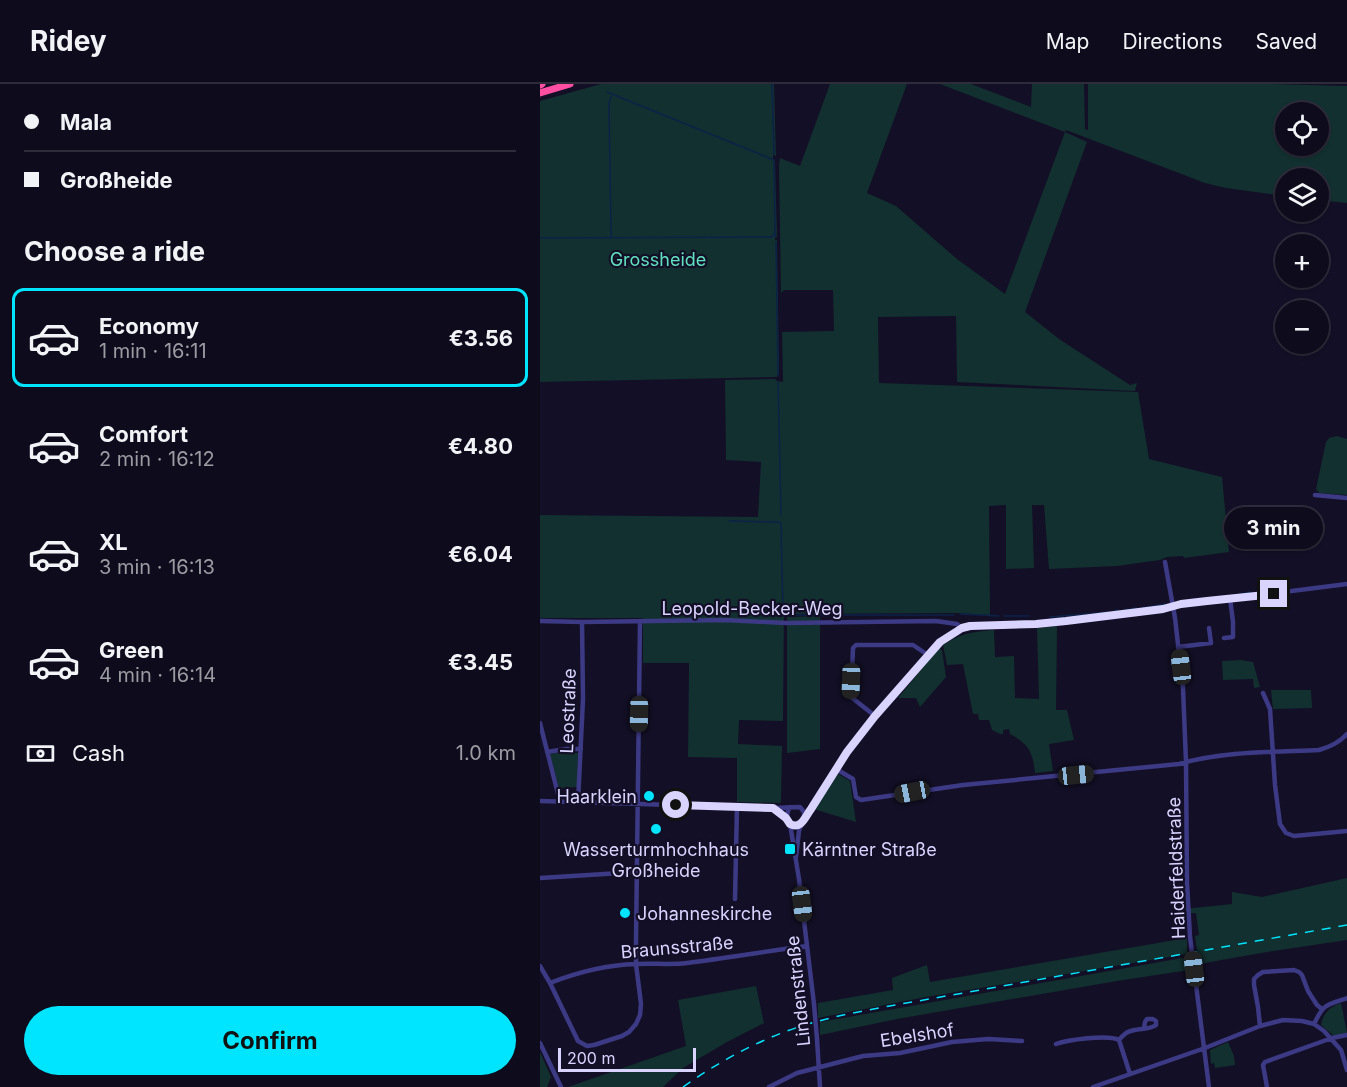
<!DOCTYPE html>
<html lang="en">
<head>
<meta charset="utf-8">
<style>
  :root { --surface:#0e0b1c; --page:#1c1929; --text:#f1f3f6; --muted:#9b9ba3; --line:#2e2b3b; --accent:#00e5ff }
  body { margin:0; font-family:Inter,sans-serif; background:var(--page); color:var(--text); height:100vh; display:flex; flex-direction:column; font-size:22px; white-space:nowrap }
  * { box-sizing:border-box; margin:0 }
  p { font-size:20px; color:var(--muted) }
  .icon { flex:none; width:33px; height:33px; fill:none; stroke:currentColor; stroke-width:2; stroke-linecap:round; stroke-linejoin:round }
  .map { position:relative; flex:1; overflow:hidden }
  .side { display:flex; flex-direction:column; background:var(--surface); width:540px }
  .side>* { flex:none }
  .hud { display:grid; align-content:center; height:132px; padding:0 24px; background:var(--surface) }
  .tools { position:absolute; left:735px; top:18px; display:grid; gap:12px }
  .tools a { display:grid; place-items:center; width:54px; height:54px; border-radius:50%; background:var(--surface); box-shadow:0 2px 4px #0004,0 0 0 2px var(--line); font-size:30px }
  .scale { position:absolute; left:18px; bottom:15px; width:138px; box-sizing:border-box; padding-left:6px; border:3px solid #d9d4ff; border-top:0; font-size:16px; line-height:21px; white-space:nowrap; color:#d9d4ff; -webkit-text-stroke:4px #130f26; paint-order:stroke }
  .end { position:absolute; width:27px; height:27px; margin:-14px; border:8px solid #d9d4ff; background:#111; box-shadow:0 0 0 3px #111 }
  .from { border-radius:50% }
  .bubble { position:absolute; height:42px; border-radius:21px; background:var(--surface); box-shadow:0 2px 4px #0004,0 0 0 2px var(--line); font-size:20px; font-weight:700; line-height:42px; text-align:center }
  .car { position:absolute; width:18px; height:36px; margin:-18px -9px; border-radius:8px; box-shadow:0 0 4px 2px #0007; background:linear-gradient(#222 24%,#8ab4d8 0 40%,#222 0 76%,#8ab4d8 0 86%,#222 0) }
  .hud b { display:flex; align-items:center; gap:21px; height:57px; font-size:22px }
  .hud b+b { border-top:2px solid var(--line) }
  .hud i { width:15px; height:15px; background:var(--text) }
  ul { padding:0; list-style:none }
  li { display:flex; align-items:center; gap:18px; height:99px; margin:0 12px 9px; padding:0 12px; border:3px solid transparent; border-radius:12px }
  li div { flex:1 }
  li b { display:block; font-size:22px }
  li em { font-style:normal; font-weight:700 }
  li.selected { border-color:var(--accent) }
  li>.icon { width:54px; height:54px; stroke-width:1.5 }
  h2 { padding:0 24px; font-size:27px; line-height:72px }
  .pay { display:flex; align-items:center; gap:15px; height:66px; padding:0 24px; font-size:22px }
  .pay p { margin-inline-start:auto }
  .cta { display:flex; gap:12px; margin-top:auto; padding:12px 24px }
  .cta a { flex:1; height:69px; border-radius:36px; background:var(--accent); color:#111; font-size:24px; font-weight:700; line-height:69px; text-align:center }
  header { display:flex; align-items:center; gap:36px; box-sizing:border-box; height:84px; padding:0 30px; background:var(--surface); border-bottom:2px solid var(--line) }
  header strong { font-size:28px }
  nav { display:flex; gap:33px; margin-inline-start:auto; font-size:21px }
  main { display:flex; flex:1; min-height:0 }
  .map>svg:first-child { display:block }
  .green { fill:#12302f; fill-rule:evenodd }
  .lines { fill:none; stroke-linecap:round; stroke-linejoin:round }
  .stream { stroke:#0c2248; stroke-width:1.5 }
  .minor { stroke:#3d3a85; stroke-width:4.5 }
  .highway { stroke:#ff4fa3; stroke-width:7 }
  .rail { stroke:#00e5ff; stroke-width:1.5; stroke-dasharray:9 8; stroke-linecap:butt }
  .minor-bridge { stroke:#3d3a85; stroke-width:4.5 }
  .route { stroke:#d9d4ff; stroke-width:8 }
  .poi-dot { fill:#00e5ff; stroke:#130f26; stroke-width:2 }
  .labels { text-anchor:middle; dominant-baseline:central; stroke-width:4.5; stroke-linejoin:round; paint-order:stroke }
  .park-label { font-size:18px; fill:#5fe0c0; stroke:#130f26 }
  .street-label { font-size:18px; fill:#d9d4ff; stroke:#130f26 }
  .poi-label { font-size:18px; fill:#d9d4ff; stroke:#130f26; text-anchor:start }
</style>
</head>
<body>
<header>
<strong>Ridey</strong>
<nav><a>Map</a><a>Directions</a><a>Saved</a></nav>
</header>
<main>
<section class="side">
<div class="hud">
<b><i class="from"></i>Mala</b>
<b><i></i>Großheide</b>
</div>
<h2>Choose a ride</h2>
<ul>
<li class="selected"><svg class="icon" aria-label="car" viewBox="0 0 24 24"><path d="M5 17H2v-5l4-1 3-4h7l3 4 3 1v5h-3M9 17h6M6 11h13"/><circle cx="7" cy="17" r="2"/><circle cx="17" cy="17" r="2"/></svg><div><b>Economy</b><p>1 min · 16:11</p></div><em>€3.56</em></li>
<li><svg class="icon" aria-label="car" viewBox="0 0 24 24"><path d="M5 17H2v-5l4-1 3-4h7l3 4 3 1v5h-3M9 17h6M6 11h13"/><circle cx="7" cy="17" r="2"/><circle cx="17" cy="17" r="2"/></svg><div><b>Comfort</b><p>2 min · 16:12</p></div><em>€4.80</em></li>
<li><svg class="icon" aria-label="car" viewBox="0 0 24 24"><path d="M5 17H2v-5l4-1 3-4h7l3 4 3 1v5h-3M9 17h6M6 11h13"/><circle cx="7" cy="17" r="2"/><circle cx="17" cy="17" r="2"/></svg><div><b>XL</b><p>3 min · 16:13</p></div><em>€6.04</em></li>
<li><svg class="icon" aria-label="car" viewBox="0 0 24 24"><path d="M5 17H2v-5l4-1 3-4h7l3 4 3 1v5h-3M9 17h6M6 11h13"/><circle cx="7" cy="17" r="2"/><circle cx="17" cy="17" r="2"/></svg><div><b>Green</b><p>4 min · 16:14</p></div><em>€3.45</em></li>
</ul>
<div class="pay"><svg class="icon" aria-label="cash" viewBox="0 0 24 24"><path d="M3 7h18v10H3z"/><circle cx="12" cy="12" r="2"/></svg>Cash<p>1.0 km</p></div>
<div class="cta"><a>Confirm</a></div>
</section>
<div class="map">
<svg width="807" height="1003" viewBox="0 0 807 1003">
  <rect width="100%" height="100%" fill="#130f26"/>
  <path class="green" d="M61 0H234L236 72 233 71V75L235 76 237 153 235 154V156H237L239 289 237 293 0 298V17Z
    M290 0H367L327 109 356 122 417 175 465 210 525 48 400 0H431L491 23 492 0H544L545 45 548 46V0H733L807 2V119L779 116 778 94H746L745 112 686 104 665 99 526 46 525 48 547 58 485 228 519 255 590 301 597 299 595 307 417 298 416 232 338 233 339 299 598 308 609 375 682 393 689 468 644 474 643 472 627 473 620 476 577 482 509 485 504 421H492L494 484 466 485V421L449 422 450 531 415 529 244 530 243 637 199 636 198 660 242 662 241 718 240 719 197 718V674L148 673 149 579H103V534H0V431L218 433 221 378 186 376 185 296 235 295 237 297 243 298 242 248 294 247 293 206H244L241 209 239 81 240 74 260 82ZM746 28H778V62H746Z
    M797 352 807 355V411L779 409 776 405 786 358 789 354Z
    M280 532V665L247 669V533Z
    M517 542 516 626H527L534 656 509 660 513 687 495 689C493 668 489 660 470 650L469 645 463 646V650H460L452 646 449 636H439L438 630H433L423 580 407 581 403 561C422 549 432 548 454 546L455 573 474 572 475 614 499 615 497 544Z
    M399 564 402 566 406 593 380 623 376 614H358Z
    M701 576 713 578 720 603 714 604 713 595 683 596 682 577Z
    M731 606H771L772 624 733 625Z
    M24 668 38 669 37 703 19 704 10 670Z
    M298 690 310 697 316 738 274 725Z
    M807 794V856L727 868 659 880 655 852 659 851 656 829H650L644 825 692 820V808L722 813Z
    M647 854V870L386 913 278 934V919L353 906 352 894 387 881 390 898Z
    M648 873 649 886 577 897 357 935 280 951V938Z
    M216 902 224 939 187 958 143 984 123 1003H28L146 962 138 916Z
    M801 919 807 949 794 952 781 941C783 929 790 923 801 919Z
    M688 958 694 972 695 981 675 984 674 979 671 980 670 966Z
    M0 968 11 993 7 1003H0Z"/>
  <g class="lines">
    <path class="stream" d="M232 0 234 70
      M67 8 234 76
      M234 77 235 153
      M71 153 69 19 71 13
      M0 154 231 153 235 149
      M236 158 238 291
      M238 298 241 431
      M189 437 238 438 241 439 243 531 232 532
      M718 508 735 505
      M701 510 711 508
      M602 524 625 520
      M585 526 597 524
      M574 527 578 526
      M420 530 459 532
      M248 531H414
      M464 532H489
      M510 533 569 528"/>
    <path class="minor" d="M775 411 807 414
      M625 478 635 534 643 604 646 678 647 799 650 853
      M0 537 42 538 185 536 246 539 396 537 417 540 422 544
      M684 554 693 553V538L690 514
      M638 563 671 559 669 544
      M723 609 730 625 735 701 740 740 746 749 754 752 807 747
      M335 632 311 613 313 564 316 561H373L388 571
      M0 639 18 710 19 717
      M7 668 26 665H41
      M296 685 313 695 316 713 321 716 423 701 639 680C682 667 734 668 779 666 790 663 799 659 807 650
      M0 717 233 724 260 723 264 728V733L259 747 256 773
      M38 718 43 615 42 538
      M250 723C246 730 246 734 250 740L259 795 274 920
      M233 724 246 733
      M264 733 271 725 307 668 335 632 400 558 422 544 438 541 496 540 526 537 623 525 641 521 807 500
      M0 794 97 788
      M195 815 197 722
      M0 882 10 899 38 957 47 962 54 961 82 952 89 948 96 940 100 931 101 920 96 880V856L100 537
      M654 885 669 1003
      M10 899C38 888 66 881 96 880 113 879 130 881 147 879 187 874 227 867 267 862
      M774 940C784 919 787 921 807 914
      M720 942 718 923 714 901V895L718 891 723 888 754 886 759 888 762 891 768 907 777 921 782 925
      M277 955 280 1003
      M579 956 590 990
      M0 959 21 1003
      M516 960C527 956 568 950 579 956 580 954 585 950 586 949 596 943 608 947 616 941V937L613 935H607L605 938 604 944
      M229 1003 257 989 323 972 360 969 412 958 448 955 482 957
      M553 1003 665 964 720 942 743 936 762 937 774 940 784 947 801 966 807 986
      M727 1003 723 981 725 978 792 954 807 951"/>
    <path class="highway" d="M0 1 2 0
      M0 9 30 0"/>
    <path class="rail" d="M143 1003C184 974 228 951 275 938 304 930 333 925 361 920L807 841"/>
    <path class="minor-bridge" d="M650 853 654 885
      M274 920 277 955"/>
  </g>
  <g class="lines">
    <path class="route" d="M136 721 233 724 246 734 250 740C261 746 265 733 271 725L307 668 335 632 400 558 422 544 430 542 496 540 526 537 623 525 641 520 667 517 734 510"/>
  </g>
  <g class="poi-dot">
    <circle cx="109" cy="712" r="6"/>
    <circle cx="116" cy="745" r="6"/>
    <rect x="244" y="759" width="12" height="12" rx="3"/>
    <circle cx="85" cy="829" r="6"/>
  </g>
  <g class="labels">
    <g class="park-label">
      <text x="118" y="175">Grossheide</text>
    </g>
    <g class="street-label">
      <text x="212" y="524">Leopold-Becker-Weg</text>
      <text transform="translate(28 627) rotate(-88)">Leostraße</text>
      <text transform="translate(636 784) rotate(-92)">Haiderfeldstraße</text>
      <text transform="translate(137 863) rotate(-5)">Braunsstraße</text>
      <text transform="translate(258 907) rotate(-96)">Lindenstraße</text>
      <text transform="translate(377 951) rotate(-9)">Ebelshof</text>
    </g>
    <g class="poi-label">
      <text x="97" y="712" text-anchor="end">Haarklein</text>
      <text x="116" y="765" text-anchor="middle">Wasserturmhochhaus<tspan x="116" dy="21">Großheide</tspan></text>
      <text x="262" y="765">Kärntner Straße</text>
      <text x="97" y="829">Johanneskirche</text>
    </g>
  </g>
</svg>
<div class="tools">
<a><svg class="icon" aria-label="locate" viewBox="0 0 24 24"><circle cx="12" cy="12" r="6"/><path d="M12 2v4M12 18v4M2 12h4M18 12h4"/></svg></a>
<a><svg class="icon" aria-label="layers" viewBox="0 0 24 24"><path d="M12 4l9 5-9 5-9-5zM3 14l9 5 9-5"/></svg></a>
<a>+</a>
<a>−</a>
</div>
<div class="scale">200 m</div>
<i class="end from" style="left:136px;top:721px"></i>
<i class="end" style="left:734px;top:510px"></i>
<div class="bubble" style="left:684px;top:423px;width:99px">3 min</div>
<i class="car" style="left:641px;top:583px;rotate:353deg"></i>
<i class="car" style="left:311px;top:597px;rotate:182deg"></i>
<i class="car" style="left:99px;top:630px;rotate:181deg"></i>
<i class="car" style="left:536px;top:691px;rotate:84deg"></i>
<i class="car" style="left:372px;top:708px;rotate:259deg"></i>
<i class="car" style="left:262px;top:820px;rotate:173deg"></i>
<i class="car" style="left:654px;top:885px;rotate:353deg"></i>
</div>
</main>
</body>
</html>
